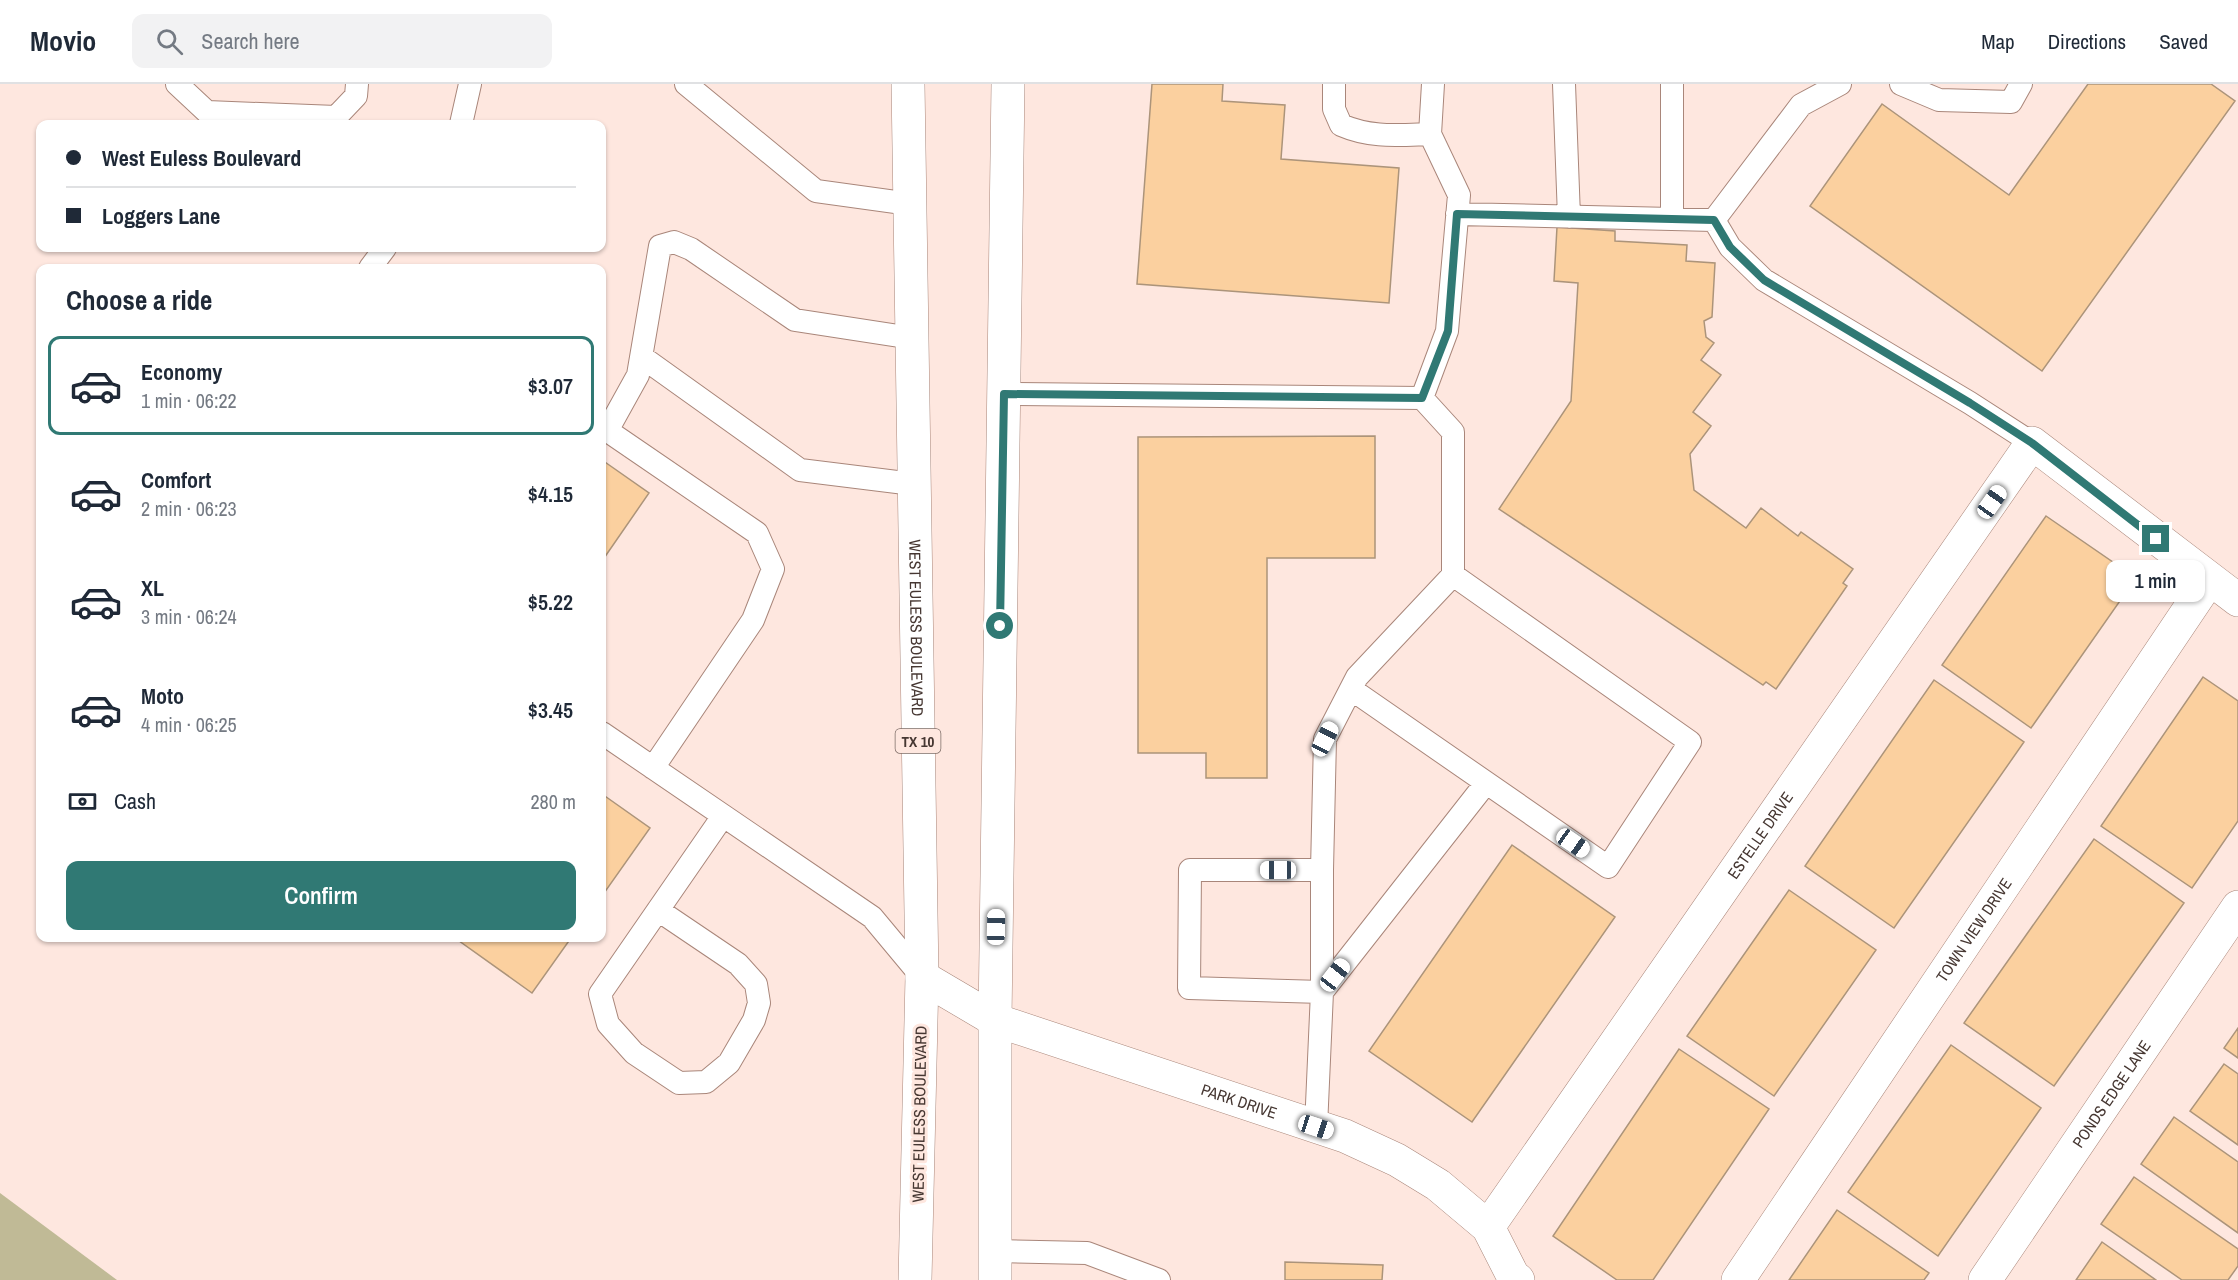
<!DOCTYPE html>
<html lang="en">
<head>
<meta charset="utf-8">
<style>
  :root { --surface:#fff; --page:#f2f2f3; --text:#1f2937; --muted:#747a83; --line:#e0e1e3; --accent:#307974 }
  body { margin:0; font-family:"Archivo Narrow",sans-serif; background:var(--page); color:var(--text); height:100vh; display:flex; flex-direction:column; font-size:22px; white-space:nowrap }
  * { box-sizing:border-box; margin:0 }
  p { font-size:20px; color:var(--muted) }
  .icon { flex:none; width:33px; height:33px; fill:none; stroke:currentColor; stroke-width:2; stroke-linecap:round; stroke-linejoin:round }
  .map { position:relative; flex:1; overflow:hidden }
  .details { position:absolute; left:36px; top:180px; width:570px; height:678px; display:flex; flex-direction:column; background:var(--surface); border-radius:12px; box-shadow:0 2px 4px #0004 }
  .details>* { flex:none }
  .hud { position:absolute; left:36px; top:36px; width:570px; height:132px; border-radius:12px; box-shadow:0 2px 4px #0004; display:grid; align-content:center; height:132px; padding:0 30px; background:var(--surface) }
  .end { position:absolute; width:27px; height:27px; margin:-14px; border:8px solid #307974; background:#fff; box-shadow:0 0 0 3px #fff }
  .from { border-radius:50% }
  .bubble { position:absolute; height:42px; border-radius:12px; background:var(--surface); box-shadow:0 2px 4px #0004; font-size:20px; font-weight:600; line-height:42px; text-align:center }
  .car { position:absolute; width:18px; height:36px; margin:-18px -9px; border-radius:8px; box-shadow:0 0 4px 2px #0007; background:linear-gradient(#fff 24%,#345 0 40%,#fff 0 76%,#345 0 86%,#fff 0) }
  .hud b { display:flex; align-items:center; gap:21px; height:57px; font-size:22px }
  .hud b+b { border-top:2px solid var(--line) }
  .hud i { width:15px; height:15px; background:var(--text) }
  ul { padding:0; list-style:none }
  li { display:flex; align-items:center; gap:18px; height:99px; margin:0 12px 9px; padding:0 18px; border:3px solid transparent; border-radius:12px }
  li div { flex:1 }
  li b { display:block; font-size:22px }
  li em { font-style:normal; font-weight:600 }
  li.current { border-color:var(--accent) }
  li>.icon { width:54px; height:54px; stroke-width:1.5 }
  h2 { padding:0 30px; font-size:27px; line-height:72px }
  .pay { display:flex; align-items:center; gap:15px; height:66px; padding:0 30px; font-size:22px }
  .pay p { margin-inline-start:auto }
  .action { display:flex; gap:12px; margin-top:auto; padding:12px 30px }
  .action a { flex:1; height:69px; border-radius:12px; background:var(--accent); color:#fff; font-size:24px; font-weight:600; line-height:69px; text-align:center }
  header { display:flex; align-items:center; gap:36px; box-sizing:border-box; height:84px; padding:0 30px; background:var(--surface); border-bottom:2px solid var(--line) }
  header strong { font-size:28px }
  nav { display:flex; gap:33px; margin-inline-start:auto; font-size:21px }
  .search { width:420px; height:54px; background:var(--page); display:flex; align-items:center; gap:15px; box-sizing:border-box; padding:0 21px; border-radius:12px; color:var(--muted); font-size:22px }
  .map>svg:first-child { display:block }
  .green { fill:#c0ba96 }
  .building { fill:#fbd09f; stroke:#ac947a; stroke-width:1.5 }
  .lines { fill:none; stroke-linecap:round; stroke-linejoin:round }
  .lane-casing { stroke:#a9867a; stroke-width:24 }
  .street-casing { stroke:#a9867a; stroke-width:34 }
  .primary-casing { stroke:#a9867a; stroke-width:34 }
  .lane { stroke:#fff; stroke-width:22 }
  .street { stroke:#fff; stroke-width:33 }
  .primary { stroke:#fff; stroke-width:33 }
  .route { stroke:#307974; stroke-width:8 }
  .labels { text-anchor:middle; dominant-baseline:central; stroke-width:6; stroke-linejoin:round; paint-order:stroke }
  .shield { fill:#fee7df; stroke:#7d6c66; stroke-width:1.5 }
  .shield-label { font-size:15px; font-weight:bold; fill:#463732 }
  .street-label { font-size:16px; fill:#463732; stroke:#fee7df }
</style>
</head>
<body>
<header>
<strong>Movio</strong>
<div class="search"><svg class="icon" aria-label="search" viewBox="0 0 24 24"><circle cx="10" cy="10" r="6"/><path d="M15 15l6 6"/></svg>Search here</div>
<nav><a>Map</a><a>Directions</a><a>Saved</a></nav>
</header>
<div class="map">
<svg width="2238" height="1196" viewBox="0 0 2238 1196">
  <rect width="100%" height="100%" fill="#fee7df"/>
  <path class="green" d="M0 1109 117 1196H0Z"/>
  <path class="building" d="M1152 0H1223L1222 17 1285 21 1281 75 1399 84 1389 219 1137 200Z
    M2088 0H2211L2235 17 2042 287 1810 122 1882 20 2009 111Z
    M1557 143 1615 147V157L1687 161 1686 177 1715 179 1712 233 1704 237 1706 253 1714 259 1701 276 1721 291 1693 328 1711 342 1690 370 1694 406 1746 444 1761 424 1798 452 1801 448 1853 485 1843 499 1847 502 1776 605 1766 598 1763 601 1499 425 1571 317 1578 199 1554 197Z
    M1375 352V474H1267V694H1206V669H1138V353Z
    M602 376 649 409 602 477Z
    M2046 432 2136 494 2031 644 1942 581Z
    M2203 593 2238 617V737L2192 804 2101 742Z
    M1934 596 2024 658 1894 844 1805 782Z
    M602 710 650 744 602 812Z
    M2094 755 2184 819 2054 1002 1964 939Z
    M1512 761 1615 833 1472 1038 1369 967Z
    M1789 806 1876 866 1774 1012 1687 952Z
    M455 854H571L532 909Z
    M2238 944V974L2224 964Z
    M1951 961 2041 1024 1938 1172 1848 1108Z
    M1679 965 1769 1025 1653 1196H1617L1553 1152Z
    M2224 980 2238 990V1061L2190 1027Z
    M2174 1033 2238 1078V1149L2141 1080Z
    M2134 1093 2238 1165V1182L2228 1196H2182L2101 1140Z
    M1837 1126 1929 1189 1924 1196H1789Z
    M2102 1158 2156 1196H2076Z
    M1285 1178 1383 1181 1382 1196H1285Z"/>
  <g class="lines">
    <defs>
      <path id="lane" d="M177 0 207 28 336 33 356 12 357 0
        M686 0 816 107 910 120
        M1334 0V25L1341 41C1371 54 1397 51 1430 50
        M1564 0 1569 133
        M1672 0V135
        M1901 0 1939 16 2011 18 2021 0
        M461 40 470 0
        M1457 130 1714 136 1801 21 1840 0
        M1714 136 1730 163 1764 196 1970 319 2032 359
        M370 184 385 164
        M642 273 800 386 913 400
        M1004 310 1422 314 1453 348V491L1357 593 1325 655 1322 786V908L1316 1043
        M1422 314 1447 247 1459 111 1430 50 1433 0
        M602 343 757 449 773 485 753 536 653 684
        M607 347 638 291 660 162 674 158 691 165 795 236 912 254
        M1351 605 1608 783 1690 658 1453 491
        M602 649 872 833 922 893
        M1322 786H1190L1189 904 1322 908 1486 699
        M658 826 738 880 756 900 759 919 754 936 729 979 706 998 679 999 634 969 608 940 600 910 723 732
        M994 1167 1087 1169 1159 1196"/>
      <g id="street">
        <path id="s1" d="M922 893 995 936 1345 1052 1397 1076 1438 1101 1488 1143 1513 1192 1518 1196"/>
        <path id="s2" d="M1488 1143 2032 359 2238 516"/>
        <path id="s3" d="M1738 1196 2209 496"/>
        <path id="s4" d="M1985 1196 2238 823"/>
      </g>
      <g id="primary">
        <path id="s5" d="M908 0 922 893 915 1196"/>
        <path d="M995 1196V936L1008 0"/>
      </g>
    </defs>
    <use href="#lane" class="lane-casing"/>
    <use href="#street" class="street-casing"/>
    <use href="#primary" class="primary-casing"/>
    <use href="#lane" class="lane"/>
    <use href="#street" class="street"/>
    <use href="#primary" class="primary"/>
  </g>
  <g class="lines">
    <path class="route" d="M1000 542 1004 310 1422 314 1448 247 1457 130 1714 136 1730 163 1764 196 1970 319 2032 359 2156 455"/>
  </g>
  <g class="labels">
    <rect class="shield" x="895.5" y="645" width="45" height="24" rx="4.5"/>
    <g class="shield-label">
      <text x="918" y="657">TX 10</text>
    </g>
    <g class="street-label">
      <text stroke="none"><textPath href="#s5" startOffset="544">WEST EULESS BOULEVARD</textPath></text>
      <text stroke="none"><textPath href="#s2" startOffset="477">ESTELLE DRIVE</textPath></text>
      <text stroke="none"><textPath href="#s3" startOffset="422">TOWN VIEW DRIVE</textPath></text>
      <text stroke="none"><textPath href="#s4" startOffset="225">PONDS EDGE LANE</textPath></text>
      <text stroke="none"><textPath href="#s1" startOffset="342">PARK DRIVE</textPath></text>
      <text transform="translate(919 1030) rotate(-89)">WEST EULESS BOULEVARD</text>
    </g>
  </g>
</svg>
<i class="end from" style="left:1000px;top:542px"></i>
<i class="end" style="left:2156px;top:455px"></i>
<div class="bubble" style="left:2106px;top:476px;width:99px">1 min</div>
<i class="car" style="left:1992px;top:418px;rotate:35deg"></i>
<i class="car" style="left:1325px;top:655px;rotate:27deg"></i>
<i class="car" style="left:1573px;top:759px;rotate:125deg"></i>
<i class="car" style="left:1278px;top:786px;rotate:270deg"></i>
<i class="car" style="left:996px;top:843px;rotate:1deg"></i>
<i class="car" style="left:1335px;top:891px;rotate:38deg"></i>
<i class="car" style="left:1316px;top:1043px;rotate:108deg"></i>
<div class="hud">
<b><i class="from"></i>West Euless Boulevard</b>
<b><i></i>Loggers Lane</b>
</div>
<section class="details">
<h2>Choose a ride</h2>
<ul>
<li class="current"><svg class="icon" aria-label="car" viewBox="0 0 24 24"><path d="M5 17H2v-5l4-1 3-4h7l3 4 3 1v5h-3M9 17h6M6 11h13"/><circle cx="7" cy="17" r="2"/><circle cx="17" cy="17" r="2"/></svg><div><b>Economy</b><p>1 min · 06:22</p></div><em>$3.07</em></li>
<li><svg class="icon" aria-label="car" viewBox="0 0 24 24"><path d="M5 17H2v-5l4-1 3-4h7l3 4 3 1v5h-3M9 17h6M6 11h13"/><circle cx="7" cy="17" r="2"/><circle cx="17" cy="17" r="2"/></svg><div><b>Comfort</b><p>2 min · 06:23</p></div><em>$4.15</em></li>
<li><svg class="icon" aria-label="car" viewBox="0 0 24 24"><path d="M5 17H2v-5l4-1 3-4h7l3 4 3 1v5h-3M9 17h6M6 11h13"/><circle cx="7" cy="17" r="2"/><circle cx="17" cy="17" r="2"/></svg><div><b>XL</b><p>3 min · 06:24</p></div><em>$5.22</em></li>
<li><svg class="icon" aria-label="car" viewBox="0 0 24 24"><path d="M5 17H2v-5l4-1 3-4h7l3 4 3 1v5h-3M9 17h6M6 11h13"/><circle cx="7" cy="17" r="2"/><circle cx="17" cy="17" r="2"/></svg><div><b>Moto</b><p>4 min · 06:25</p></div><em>$3.45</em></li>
</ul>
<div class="pay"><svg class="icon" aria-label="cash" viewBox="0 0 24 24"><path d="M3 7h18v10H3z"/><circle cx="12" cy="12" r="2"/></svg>Cash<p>280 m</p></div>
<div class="action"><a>Confirm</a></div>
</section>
</div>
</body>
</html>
